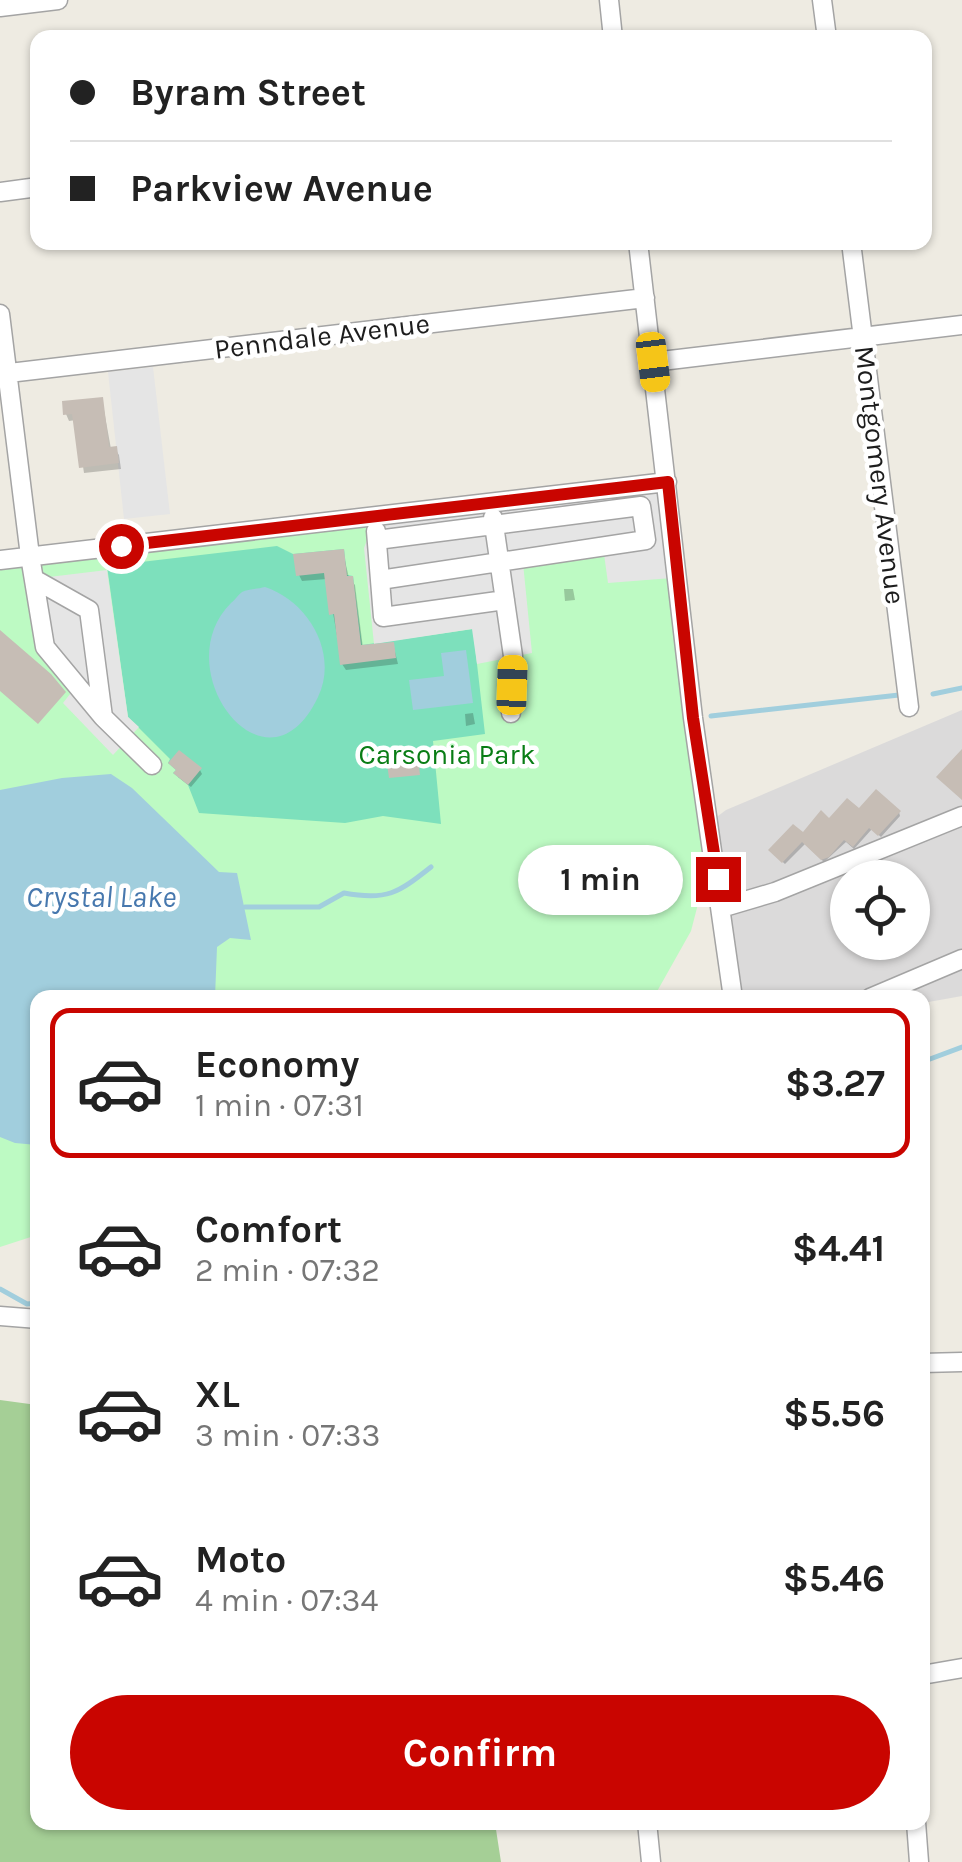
<!DOCTYPE html>
<html lang="en">
<head>
<meta charset="utf-8">
<style>
  :root { --surface:#fff; --page:#f2f2f2; --text:#222; --muted:#767676; --line:#e0e0e0; --accent:#c90500 }
  body { margin:0; font-family:Karla,sans-serif; background:var(--page); color:var(--text); height:100vh; display:flex; flex-direction:column; font-size:38px; white-space:nowrap }
  * { box-sizing:border-box; margin:0 }
  p { font-size:32px; color:var(--muted) }
  .icon { flex:none; width:55px; height:55px; fill:none; stroke:currentColor; stroke-width:2; stroke-linecap:round; stroke-linejoin:round }
  .map { position:relative; flex:1; overflow:hidden }
  .details { position:absolute; left:30px; top:990px; width:900px; height:840px; display:flex; flex-direction:column; background:var(--surface); border-radius:20px; box-shadow:0 2px 8px #0004 }
  .details>* { flex:none }
  .top-card { position:absolute; left:30px; top:30px; width:902px; height:220px; border-radius:20px; box-shadow:0 2px 8px #0004; display:grid; align-content:center; height:220px; padding:0 40px; background:var(--surface) }
  .buttons { position:absolute; left:830px; top:860px; display:grid; gap:20px }
  .buttons a { display:grid; place-items:center; width:100px; height:100px; border-radius:50%; background:var(--surface); box-shadow:0 2px 8px #0004; font-size:50px }
  .end { position:absolute; width:45px; height:45px; margin:-22px; border:12px solid #c90500; background:#fff; box-shadow:0 0 0 5px #fff }
  .from { border-radius:50% }
  .bubble { position:absolute; height:70px; border-radius:35px; background:var(--surface); box-shadow:0 2px 8px #0004; font-size:32px; font-weight:700; line-height:70px; text-align:center }
  .car { position:absolute; width:30px; height:60px; margin:-30px -15px; border-radius:12px; box-shadow:0 0 8px 2px #0007; background:linear-gradient(#f5c518 24%,#345 0 40%,#f5c518 0 76%,#345 0 86%,#f5c518 0) }
  .top-card b { display:flex; align-items:center; gap:35px; height:95px; font-size:38px }
  .top-card b+b { border-top:2px solid var(--line) }
  .top-card i { width:25px; height:25px; background:var(--text) }
  ul { padding:18px 0 0; list-style:none }
  li { display:flex; align-items:center; gap:30px; height:150px; margin:0 20px 15px; padding:0 20px; border:5px solid transparent; border-radius:20px }
  li div { flex:1 }
  li b { display:block; font-size:38px }
  li em { font-style:normal; font-weight:700 }
  li.active { border-color:var(--accent) }
  li>.icon { width:90px; height:90px; stroke-width:1.5 }
  .primary-button { display:flex; gap:20px; margin-top:auto; padding:20px 40px }
  .primary-button a { flex:1; height:115px; border-radius:60px; background:var(--accent); color:#fff; font-size:40px; font-weight:700; line-height:115px; text-align:center }
  .map>svg:first-child { display:block }
  .residential { fill:#dbdada; fill-rule:evenodd }
  .forest { fill:#a5cf96 }
  .park { fill:#bdfac3 }
  .pitch { fill:#7de0bc }
  .parking { fill:#e5e5e5 }
  .water { fill:#a1cedd }
  .shadow { fill:#0003 }
  .lines { fill:none; stroke-linecap:round; stroke-linejoin:round }
  .stream { stroke:#a1cedd; stroke-width:5 }
  .building { fill:#c6bdb5 }
  .minor-casing { stroke:#a4a4a4; stroke-width:21 }
  .minor { stroke:#fff; stroke-width:18 }
  .route { stroke:#c90500; stroke-width:12 }
  .labels { text-anchor:middle; dominant-baseline:central; stroke-width:9; stroke-linejoin:round; paint-order:stroke }
  .street-label { font-size:28px; fill:#1d1d1d; stroke:#fff }
  .park-label { font-size:28px; fill:#097d15; stroke:#fff }
  .water-label { font-size:30px; font-style:italic; fill:#4778ae; stroke:#fff }
</style>
</head>
<body>
<div class="map">
<svg width="962" height="1862" viewBox="0 0 962 1862">
  <rect width="100%" height="100%" fill="#eeebe2"/>
  <path class="residential" d="M962 710V996L923 1003 922 998 733 997 710 822 726 810ZM848 878H912V942H848Z"/>
  <path class="forest" d="M0 1400 37 1405 38 1822 495 1823 501 1862H0Z"/>
  <path class="park" d="M667 482 706 873 691 931 655 995 653 998H38L37 1235 0 1247V560Z"/>
  <path class="pitch" d="M277 546 293 554 344 549 347 575 353 576 362 645 473 629 485 734 433 741 441 824 383 816 345 823 199 813 188 785 173 773 176 770 168 763 170 759 128 717 107 566Z"/>
  <path class="parking" d="M153 367 170 514 124 519 108 372Z
    M659 487 672 578 608 583 604 554 523 563 532 653 477 664 472 629 374 644 364 548 368 537 366 524Z
    M107 570 128 717 139 727 113 755 63 703 74 689 44 656 34 640 24 580Z"/>
  <path class="water" d="M265 587C308 601 339 653 318 697 267 805 164 670 231 603 235 600 238 595 242 592 248 589 258 589 265 587Z
    M466 650 473 703 413 710 409 680 444 676 441 653Z
    M111 774 132 788 219 872 237 873 251 940 230 938 217 947 215 997 38 998 37 1145 15 1143 0 1137V790L62 778Z"/>
  <path class="shadow" d="M102 399 111 449H115L119 455 121 469 84 473 76 420 69 421 66 414Z
    M343 552 349 578 355 585 363 648 393 644 398 664 346 670 342 664 327 579 302 581 299 575Z
    M564 589H573L575 600 565 601Z
    M473 713 475 724 466 726 465 714Z
    M200 770 202 774 191 787 178 777V771Z
    M859 812H899L900 816 881 837 872 829 854 849 846 842 824 862 805 844 785 864 773 853 830 821Z"/>
  <g class="lines">
    <path class="stream" d="M933 694 962 688
      M711 716 899 695
      M245 907H319L344 893C387 901 398 893 431 867
      M922 1062 962 1047
      M0 1289 27 1304 38 1303"/>
  </g>
  <path class="building" d="M103 397 109 447 117 446 119 463 79 468 72 414 63 415 62 401Z
    M344 549 347 576H353L361 645 394 642 396 658 340 665 334 614 329 615 324 573 296 576 293 554Z
    M0 630 51 674 66 692 38 724 0 691Z
    M433 748 435 765 419 766 420 775 389 778 386 756 420 753 419 749Z
    M962 749V800L936 777Z
    M179 750 202 768 188 785 173 773 176 770 168 763Z
    M876 789 901 811 878 836 869 828 853 847 844 840 829 857 821 860 802 842 782 863 768 850 793 824 803 832 821 810 829 818 847 798 859 808Z"/>
  <g class="lines">
    <defs>
      <path id="minor" d="M609 0 613 38
        M822 0 827 38
        M0 7 58 0
        M0 192 38 187
        M638 242 693 718 733 998
        M851 242 909 707
        M0 314 30 556 45 647 103 717 89 610 34 579
        M653 362 962 325
        M0 374 645 298
        M493 518 513 656 511 713
        M376 531 383 617 505 600
        M377 540 641 506 646 540 380 580
        M0 560 667 482
        M103 717 152 765
        M721 908 775 892 962 816
        M870 998 962 959
        M0 1316 38 1319
        M922 1363 962 1362
        M922 1675 962 1668
        M647 1822 651 1862
        M916 1822 919 1862"/>
    </defs>
    <use href="#minor" class="minor-casing"/>
    <use href="#minor" class="minor"/>
  </g>
  <g class="lines">
    <path class="route" d="M121 546 668 482 693 718 718 879"/>
  </g>
  <g class="labels">
    <g class="street-label">
      <text transform="translate(322 336) rotate(-7)">Penndale Avenue</text>
      <text transform="translate(880 475) rotate(83)">Montgomery Avenue</text>
    </g>
    <g class="park-label">
      <text x="447" y="754">Carsonia Park</text>
    </g>
    <g class="water-label">
      <text x="101" y="897">Crystal Lake</text>
    </g>
  </g>
</svg>
<div class="buttons">
<a><svg class="icon" aria-label="locate" viewBox="0 0 24 24"><circle cx="12" cy="12" r="6"/><path d="M12 2v4M12 18v4M2 12h4M18 12h4"/></svg></a>
</div>
<i class="end from" style="left:121px;top:546px"></i>
<i class="end" style="left:718px;top:879px"></i>
<div class="bubble" style="left:518px;top:845px;width:165px">1 min</div>
<i class="car" style="left:653px;top:362px;rotate:173deg"></i>
<i class="car" style="left:512px;top:685px;rotate:2deg"></i>
<div class="top-card">
<b><i class="from"></i>Byram Street</b>
<b><i></i>Parkview Avenue</b>
</div>
<section class="details">
<ul>
<li class="active"><svg class="icon" aria-label="car" viewBox="0 0 24 24"><path d="M5 17H2v-5l4-1 3-4h7l3 4 3 1v5h-3M9 17h6M6 11h13"/><circle cx="7" cy="17" r="2"/><circle cx="17" cy="17" r="2"/></svg><div><b>Economy</b><p>1 min · 07:31</p></div><em>$3.27</em></li>
<li><svg class="icon" aria-label="car" viewBox="0 0 24 24"><path d="M5 17H2v-5l4-1 3-4h7l3 4 3 1v5h-3M9 17h6M6 11h13"/><circle cx="7" cy="17" r="2"/><circle cx="17" cy="17" r="2"/></svg><div><b>Comfort</b><p>2 min · 07:32</p></div><em>$4.41</em></li>
<li><svg class="icon" aria-label="car" viewBox="0 0 24 24"><path d="M5 17H2v-5l4-1 3-4h7l3 4 3 1v5h-3M9 17h6M6 11h13"/><circle cx="7" cy="17" r="2"/><circle cx="17" cy="17" r="2"/></svg><div><b>XL</b><p>3 min · 07:33</p></div><em>$5.56</em></li>
<li><svg class="icon" aria-label="car" viewBox="0 0 24 24"><path d="M5 17H2v-5l4-1 3-4h7l3 4 3 1v5h-3M9 17h6M6 11h13"/><circle cx="7" cy="17" r="2"/><circle cx="17" cy="17" r="2"/></svg><div><b>Moto</b><p>4 min · 07:34</p></div><em>$5.46</em></li>
</ul>
<div class="primary-button"><a>Confirm</a></div>
</section>
</div>
</body>
</html>
